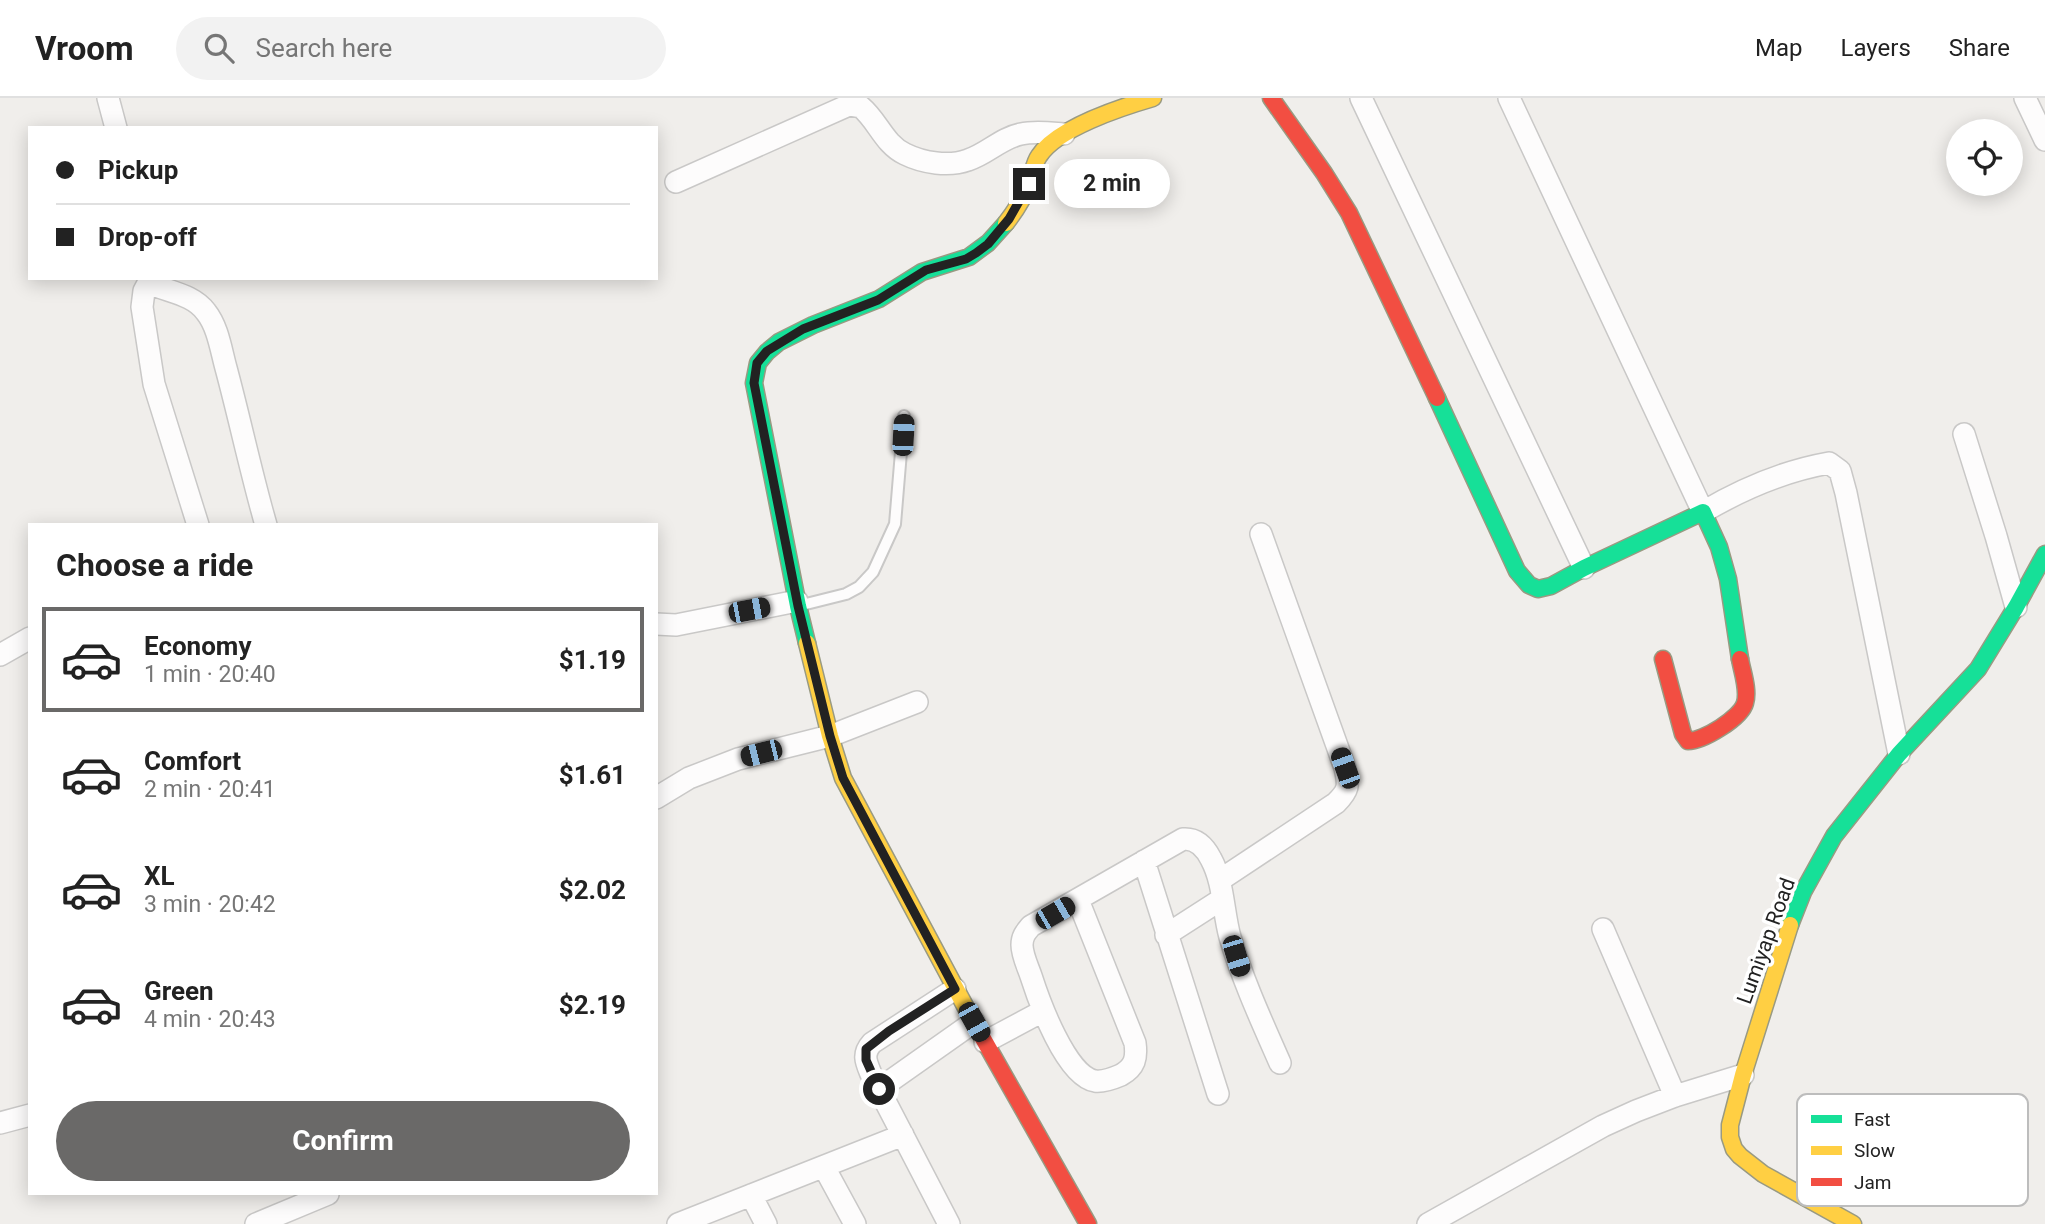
<!DOCTYPE html>
<html lang="en">
<head>
<meta charset="utf-8">
<style>
  :root { --surface:#fff; --page:#f2f2f2; --text:#222; --muted:#767676; --line:#e0e0e0; --accent:#6a6968 }
  body { margin:0; font-family:Roboto,sans-serif; background:var(--page); color:var(--text); height:100vh; display:flex; flex-direction:column; font-size:26px; white-space:nowrap }
  * { box-sizing:border-box; margin:0 }
  p { font-size:23px; color:var(--muted) }
  .icon { flex:none; width:38px; height:38px; fill:none; stroke:currentColor; stroke-width:2; stroke-linecap:round; stroke-linejoin:round }
  .map { position:relative; flex:1; overflow:hidden }
  .details { position:absolute; left:28px; top:425px; width:630px; height:672px; display:flex; flex-direction:column; background:var(--surface); border-radius:0px; box-shadow:0 4px 18px #0003 }
  .details>* { flex:none }
  .banner { position:absolute; left:28px; top:28px; width:630px; height:154px; border-radius:0px; box-shadow:0 4px 18px #0003; display:grid; align-content:center; height:154px; padding:0 28px; background:var(--surface) }
  .tools { position:absolute; left:1946px; top:21px; display:grid; gap:14px }
  .tools a { display:grid; place-items:center; width:77px; height:77px; border-radius:50%; background:var(--surface); box-shadow:0 4px 18px #0003; font-size:35px }
  .end { position:absolute; width:32px; height:32px; margin:-16px; border:9px solid #222; background:#fff; box-shadow:0 0 0 4px #fff }
  .from { border-radius:50% }
  .bubble { position:absolute; height:49px; border-radius:24px; background:var(--surface); box-shadow:0 4px 18px #0003; font-size:23px; font-weight:700; line-height:49px; text-align:center }
  .car { position:absolute; width:21px; height:42px; margin:-21px -10px; border-radius:9px; box-shadow:0 0 5px 2px #0007; background:linear-gradient(#222 24%,#8ab4d8 0 40%,#222 0 76%,#8ab4d8 0 86%,#222 0) }
  .banner b { display:flex; align-items:center; gap:24px; height:66px; font-size:26px }
  .banner b+b { border-top:2px solid var(--line) }
  .banner i { width:18px; height:18px; background:var(--text) }
  ul { padding:0; list-style:none }
  li { display:flex; align-items:center; gap:21px; height:105px; margin:0 14px 10px; padding:0 14px; border:4px solid transparent; border-radius:0px }
  li div { flex:1 }
  li b { display:block; font-size:26px }
  li em { font-style:normal; font-weight:700 }
  li.active { border-color:var(--accent) }
  li>.icon { width:63px; height:63px; stroke-width:1.5 }
  h2 { padding:0 28px; font-size:32px; line-height:84px }
  .button { display:flex; gap:14px; margin-top:auto; padding:14px 28px }
  .button a { flex:1; height:80px; border-radius:42px; background:var(--accent); color:#fff; font-size:28px; font-weight:700; line-height:80px; text-align:center }
  header { display:flex; align-items:center; gap:42px; box-sizing:border-box; height:98px; padding:0 35px; background:var(--surface); border-bottom:2px solid var(--line) }
  header strong { font-size:33px }
  nav { display:flex; gap:38px; margin-inline-start:auto; font-size:24px }
  .search { width:490px; height:63px; background:var(--page); display:flex; align-items:center; gap:18px; box-sizing:border-box; padding:0 24px; border-radius:38px; color:var(--muted); font-size:26px }
  .map>svg:first-child { display:block }
  .lines { fill:none; stroke-linecap:round; stroke-linejoin:round }
  .lane-casing { stroke:#c9c8c7; stroke-width:14 }
  .street-casing { stroke:#c9c8c7; stroke-width:24 }
  .fast-casing { stroke:#999a82; stroke-width:19 }
  .slow-casing { stroke:#999a82; stroke-width:19 }
  .jam-casing { stroke:#999a82; stroke-width:19 }
  .lane { stroke:#fdfcfc; stroke-width:10 }
  .street { stroke:#fdfcfc; stroke-width:21 }
  .fast { stroke:#16e098; stroke-width:16 }
  .slow { stroke:#ffcf43; stroke-width:16 }
  .jam { stroke:#f24e42; stroke-width:16 }
  .route { stroke:#222; stroke-width:9 }
  .labels { text-anchor:middle; dominant-baseline:central; stroke-width:7; stroke-linejoin:round; paint-order:stroke }
  .street-label { font-size:21px; fill:#222; stroke:#fff }
  .key { fill:#fff; stroke:#bdbdbd; stroke-width:2 }
  .key-label { font-size:19px; fill:#222 }
</style>
</head>
<body>
<header>
<strong>Vroom</strong>
<div class="search"><svg class="icon" aria-label="search" viewBox="0 0 24 24"><circle cx="10" cy="10" r="6"/><path d="M15 15l6 6"/></svg>Search here</div>
<nav><a>Map</a><a>Layers</a><a>Share</a></nav>
</header>
<div class="map">
<svg width="2045" height="1126" viewBox="0 0 2045 1126">
  <rect width="100%" height="100%" fill="#f0eeeb"/>
  <g class="lines">
    <defs>
      <path id="lane" d="M798 508 846 496 859 489 873 474 895 426 904 318"/>
      <path id="street" d="M108 0 116 30
        M1361 0 1584 470
        M1509 0 1703 414C1742 391 1784 373 1829 365L1840 373 1846 395 1899 656
        M2025 0 2045 42
        M676 84 849 7 861 9C878 23 884 46 905 56 923 65 949 69 968 62 987 56 1001 40 1021 36 1035 33 1050 35 1064 36
        M151 180 144 193 142 209 154 286 198 427
        M149 185C168 194 193 196 206 214 218 229 221 252 226 270 240 322 251 375 266 427
        M1964 336 1996 438 2016 509
        M656 526 676 527 797 503
        M0 557 30 540
        M656 700 689 680 738 661 830 638 917 604
        M1144 763 1218 996
        M1220 782 1336 705C1349 692 1349 688 1345 670L1261 436
        M1078 802 1135 945C1137 960 1135 969 1121 977 1114 980 1103 984 1095 983 1066 978 1039 903 1031 878 1028 869 1022 857 1022 847 1022 838 1026 834 1031 828L1183 741C1196 740 1205 749 1211 761 1224 785 1223 814 1230 839 1243 883 1262 924 1280 965
        M1603 831 1675 998
        M1166 837 1222 801
        M985 944 1043 913
        M879 991 974 924
        M0 1025 30 1017
        M824 1069 855 1126
        M751 1097 766 1126
        M256 1126 328 1096
        M678 1126 903 1037
        M949 1126 871 976C866 964 862 956 872 945L955 891
        M1428 1126 1603 1028 1636 1013 1675 998 1743 977"/>
      <path id="fast" d="M1437 300 1517 473 1529 487 1538 491 1551 488 1584 470 1703 414 1719 449 1728 481 1740 561
        M807 545 798 508 754 285 758 265 767 254 779 244 813 227 879 201 922 174 969 159 988 145 1006 125
        M1790 827 1803 794 1834 738 1899 656 1978 571 2016 509 2045 456"/>
      <path id="slow" d="M1006 125C1016 112 1025 98 1030 83 1033 75 1034 65 1039 58 1057 30 1122 9 1153 0
        M807 545 830 638 843 680 972 921
        M1790 827 1743 977 1730 1027V1039L1734 1051 1740 1058 1763 1076 1853 1126"/>
      <path id="jam" d="M1271 0 1324 75 1349 115 1437 300
        M1663 561 1683 636 1688 643C1703 643 1741 620 1745 605 1749 592 1742 573 1740 561
        M972 921 1088 1126"/>
    </defs>
    <use href="#lane" class="lane-casing"/>
    <use href="#street" class="street-casing"/>
    <use href="#fast" class="fast-casing"/>
    <use href="#slow" class="slow-casing"/>
    <use href="#jam" class="jam-casing"/>
    <use href="#lane" class="lane"/>
    <use href="#street" class="street"/>
    <use href="#fast" class="fast"/>
    <use href="#slow" class="slow"/>
    <use href="#jam" class="jam"/>
  </g>
  <g class="lines">
    <path class="route" d="M879 991 866 962V951L889 933 955 891 843 680 830 638 798 508 754 285 757 265 767 253 803 231 878 202 926 172 966 161 976 155 988 146 1009 121 1029 86"/>
  </g>
  <g class="labels">
    <g class="street-label">
      <text transform="translate(1766 843) rotate(-70)">Lumiyap Road</text>
    </g>
  </g>
  <rect x="1797" y="996" width="231" height="112" rx="10" class="key"/>
  <rect x="1811" y="1017" width="31" height="8" fill="#16e098"/>
  <rect x="1811" y="1048" width="31" height="9" fill="#ffcf43"/>
  <rect x="1811" y="1080" width="31" height="8" fill="#f24e42"/>
  <g class="key-label">
    <text x="1854" y="1028">Fast</text>
    <text x="1854" y="1059">Slow</text>
    <text x="1854" y="1091">Jam</text>
  </g>
</svg>
<div class="tools">
<a><svg class="icon" aria-label="locate" viewBox="0 0 24 24"><circle cx="12" cy="12" r="6"/><path d="M12 2v4M12 18v4M2 12h4M18 12h4"/></svg></a>
</div>
<i class="end from" style="left:879px;top:991px"></i>
<i class="end" style="left:1029px;top:86px"></i>
<div class="bubble" style="left:1054px;top:61px;width:116px">2 min</div>
<i class="car" style="left:903px;top:337px;rotate:3deg"></i>
<i class="car" style="left:749px;top:512px;rotate:79deg"></i>
<i class="car" style="left:761px;top:655px;rotate:256deg"></i>
<i class="car" style="left:1345px;top:670px;rotate:340deg"></i>
<i class="car" style="left:1055px;top:815px;rotate:60deg"></i>
<i class="car" style="left:1236px;top:858px;rotate:163deg"></i>
<i class="car" style="left:974px;top:924px;rotate:151deg"></i>
<div class="banner">
<b><i class="from"></i>Pickup</b>
<b><i></i>Drop-off</b>
</div>
<section class="details">
<h2>Choose a ride</h2>
<ul>
<li class="active"><svg class="icon" aria-label="car" viewBox="0 0 24 24"><path d="M5 17H2v-5l4-1 3-4h7l3 4 3 1v5h-3M9 17h6M6 11h13"/><circle cx="7" cy="17" r="2"/><circle cx="17" cy="17" r="2"/></svg><div><b>Economy</b><p>1 min · 20:40</p></div><em>$1.19</em></li>
<li><svg class="icon" aria-label="car" viewBox="0 0 24 24"><path d="M5 17H2v-5l4-1 3-4h7l3 4 3 1v5h-3M9 17h6M6 11h13"/><circle cx="7" cy="17" r="2"/><circle cx="17" cy="17" r="2"/></svg><div><b>Comfort</b><p>2 min · 20:41</p></div><em>$1.61</em></li>
<li><svg class="icon" aria-label="car" viewBox="0 0 24 24"><path d="M5 17H2v-5l4-1 3-4h7l3 4 3 1v5h-3M9 17h6M6 11h13"/><circle cx="7" cy="17" r="2"/><circle cx="17" cy="17" r="2"/></svg><div><b>XL</b><p>3 min · 20:42</p></div><em>$2.02</em></li>
<li><svg class="icon" aria-label="car" viewBox="0 0 24 24"><path d="M5 17H2v-5l4-1 3-4h7l3 4 3 1v5h-3M9 17h6M6 11h13"/><circle cx="7" cy="17" r="2"/><circle cx="17" cy="17" r="2"/></svg><div><b>Green</b><p>4 min · 20:43</p></div><em>$2.19</em></li>
</ul>
<div class="button"><a>Confirm</a></div>
</section>
</div>
</body>
</html>
